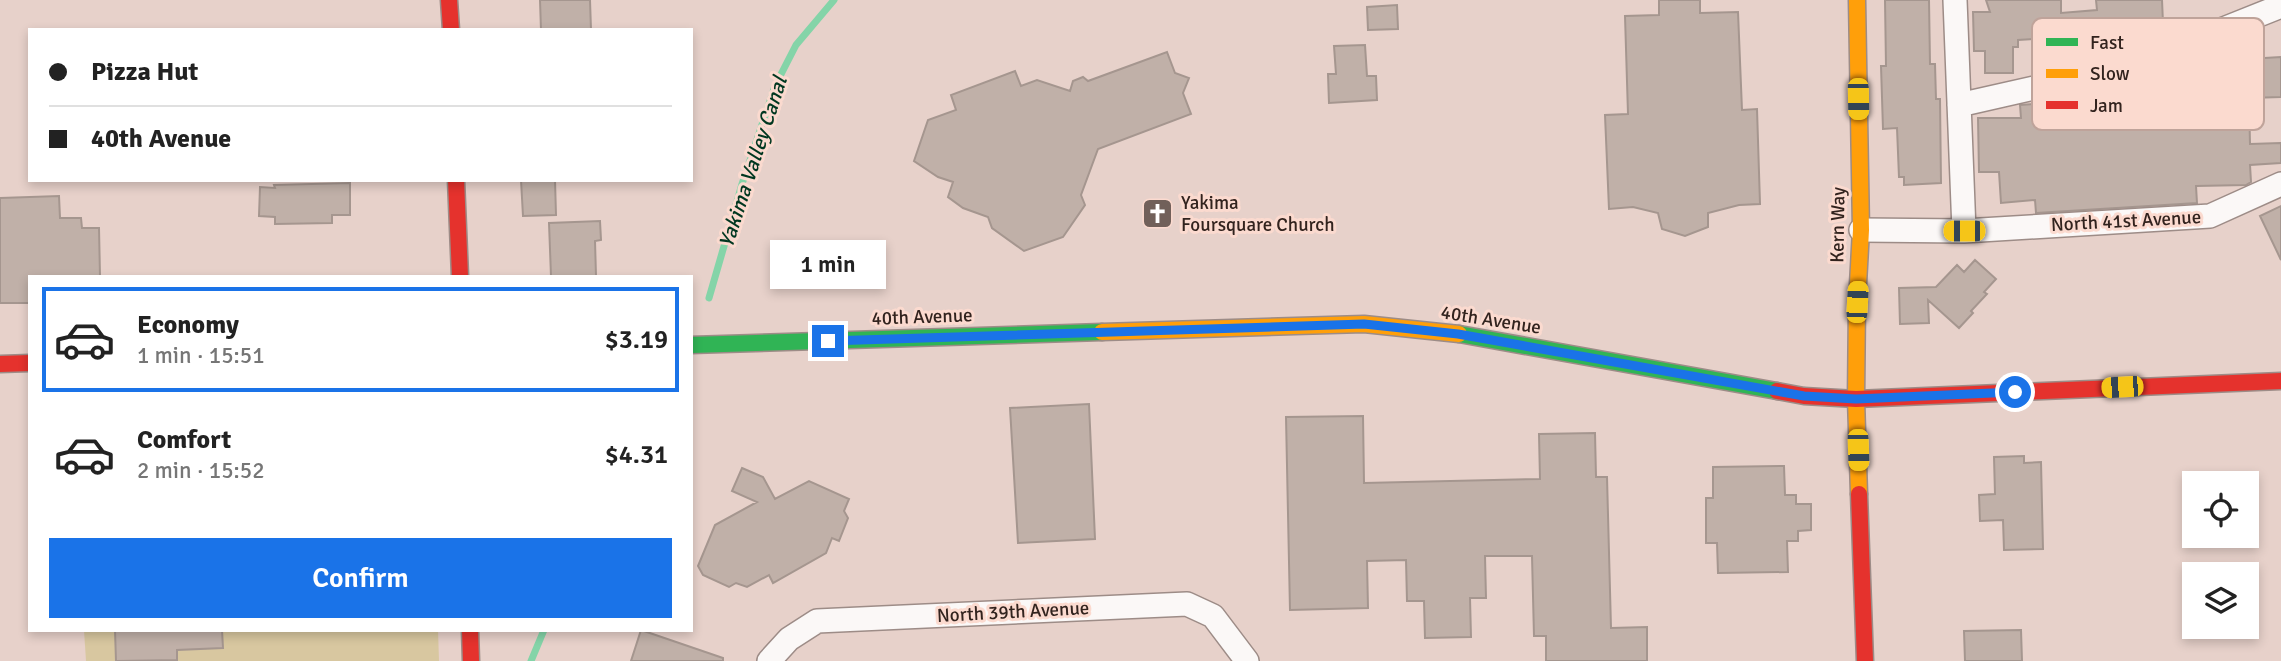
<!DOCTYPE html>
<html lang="en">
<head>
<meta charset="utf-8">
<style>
  :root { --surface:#fff; --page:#f6f6f6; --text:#222; --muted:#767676; --line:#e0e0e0; --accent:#1a73e8 }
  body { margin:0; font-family:Signika,sans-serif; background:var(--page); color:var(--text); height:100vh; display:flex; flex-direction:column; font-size:26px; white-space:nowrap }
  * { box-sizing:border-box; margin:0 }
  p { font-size:23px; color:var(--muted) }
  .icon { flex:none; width:38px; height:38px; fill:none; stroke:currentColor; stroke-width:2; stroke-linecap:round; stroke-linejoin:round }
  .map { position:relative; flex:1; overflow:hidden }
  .side { position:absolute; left:28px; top:275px; width:665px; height:357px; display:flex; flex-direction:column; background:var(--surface); border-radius:0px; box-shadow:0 4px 10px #0003 }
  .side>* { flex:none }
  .top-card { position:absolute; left:28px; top:28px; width:665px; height:154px; border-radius:0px; box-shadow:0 4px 10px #0003; display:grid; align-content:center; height:154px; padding:0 21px; background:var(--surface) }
  .buttons { position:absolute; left:2182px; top:471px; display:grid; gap:14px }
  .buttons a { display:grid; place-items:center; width:77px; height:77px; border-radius:0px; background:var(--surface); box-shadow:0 4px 10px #0003; font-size:35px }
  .end { position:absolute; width:32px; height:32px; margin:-16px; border:9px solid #1a73e8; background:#fff; box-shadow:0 0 0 4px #fff }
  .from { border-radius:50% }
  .bubble { position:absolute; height:49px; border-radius:0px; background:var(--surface); box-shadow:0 4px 10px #0003; font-size:23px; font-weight:600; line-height:49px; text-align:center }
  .car { position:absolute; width:21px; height:42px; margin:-21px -10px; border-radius:9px; box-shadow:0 0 5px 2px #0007; background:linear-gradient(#f5c518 24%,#345 0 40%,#f5c518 0 76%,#345 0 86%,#f5c518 0) }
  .top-card b { display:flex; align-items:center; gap:24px; height:66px; font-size:26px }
  .top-card b+b { border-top:2px solid var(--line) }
  .top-card i { width:18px; height:18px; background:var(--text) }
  ul { padding:12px 0 0; list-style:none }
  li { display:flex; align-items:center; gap:21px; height:105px; margin:0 14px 10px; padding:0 7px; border:4px solid transparent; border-radius:0px }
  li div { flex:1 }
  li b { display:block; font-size:26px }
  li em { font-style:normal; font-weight:600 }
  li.selected { border-color:var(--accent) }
  li>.icon { width:63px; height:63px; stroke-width:1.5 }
  .primary-button { display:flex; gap:14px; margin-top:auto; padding:14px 21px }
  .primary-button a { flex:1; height:80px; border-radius:0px; background:var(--accent); color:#fff; font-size:28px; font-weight:600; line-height:80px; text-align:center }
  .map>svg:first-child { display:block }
  .green { fill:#d8c7a0 }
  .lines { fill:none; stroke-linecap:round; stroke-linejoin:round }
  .stream { stroke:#84d4a8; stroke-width:7 }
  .building { fill:#c0b0a8; stroke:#a5968f; stroke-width:2 }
  .street-casing { stroke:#9d8c87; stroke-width:26 }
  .fast-casing { stroke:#9d8c87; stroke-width:19 }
  .slow-casing { stroke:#9d8c87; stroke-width:19 }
  .jam-casing { stroke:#9d8c87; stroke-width:19 }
  .street { stroke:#fbf8f7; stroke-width:23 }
  .fast { stroke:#30b455; stroke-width:16 }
  .slow { stroke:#ff9f0a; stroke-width:16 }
  .jam { stroke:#e5322d; stroke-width:16 }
  .route { stroke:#1a73e8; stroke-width:9 }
  .labels { text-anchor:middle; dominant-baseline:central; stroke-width:6; stroke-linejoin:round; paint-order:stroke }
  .poi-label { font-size:19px; fill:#32231e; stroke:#fbdacf; text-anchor:start }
  .street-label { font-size:19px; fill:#32231e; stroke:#fbdacf }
  .water-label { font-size:21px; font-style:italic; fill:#003720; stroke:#fbdacf }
  .key { fill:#fbdacf; stroke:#bfa39a; stroke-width:2 }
  .key-label { font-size:19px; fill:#32231e }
</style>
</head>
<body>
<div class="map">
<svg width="2281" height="661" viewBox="0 0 2281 661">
  <rect width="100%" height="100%" fill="#e7d1ca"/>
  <path class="green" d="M84 630H438L439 661H86Z"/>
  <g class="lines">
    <path class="stream" d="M709 298 742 184 775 86 796 45 834 0
      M531 661 544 630"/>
  </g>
  <path class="building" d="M540 0H590L591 30H541Z
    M1659 0H1700V13L1738 12 1742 110 1757 109 1760 204 1739 205 1708 213V227L1685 236 1662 229 1658 213 1633 207 1609 209 1605 115 1628 114 1625 16 1659 15Z
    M1885 0H1929L1930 64H1935L1936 99H1940L1941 183 1904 185V177H1899L1897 128 1883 129 1881 66H1886Z
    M1986 0H2061V13L2097 10 2096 0H2162L2163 23 2112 26 2113 39 2063 42V37L2018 40V47H2013V73H1985V51H1974L1973 12H1990Z
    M1397 5 1398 29 1368 30 1367 7Z
    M1365 45 1367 76H1376L1377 100 1329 103 1328 74H1336L1334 46Z
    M1167 52 1175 73 1189 78 1183 93 1191 114 1098 149 1081 195 1085 205 1063 237 1024 251 992 228 988 217 963 208 948 197 953 182 938 177 914 161 928 120 956 110 951 95 1015 71 1021 86 1037 80 1070 91 1073 81 1083 77 1088 81Z
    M2281 57V97L2249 98 2250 144 2281 143V163L2250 165 2251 182 2246 185 2196 186 2197 203 2036 213 2035 200 2001 203 1999 172H1979L1978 118H2021L2020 105 2067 102V97L2116 95V92L2126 91V80L2142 74 2162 73V68L2206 66V63H2216L2215 61Z
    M521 180H555L556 215 523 216Z
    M350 183V215H332V223L275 224V217L259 216 260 187 275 188 274 185Z
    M59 196 60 218H81L82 228H99L100 276H30V303H0V198Z
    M2281 206V260L2260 216Z
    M600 221 601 240 595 241 596 276H551L549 223Z
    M1975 260 1996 279 1984 292 1987 294 1971 311 1973 313 1959 328 1928 300 1929 323 1900 324 1899 288 1936 287 1957 265 1964 272Z
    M1089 404 1095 539 1018 543 1010 408Z
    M1363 416 1364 483 1540 479 1539 434 1595 433 1596 477H1607L1611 628 1647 627V661H1546V636H1534L1532 556H1485L1486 598H1470L1471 637 1425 638 1424 601H1407L1406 560 1367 561 1368 608 1290 610 1286 417Z
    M2024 456V463L2041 462 2043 549 2004 550 2003 520 1980 521 1979 495 1995 494 1994 457Z
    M1784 466 1785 495H1796V504H1811V530L1798 531V541H1787L1788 572 1718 573 1717 543H1706V498H1713V467Z
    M742 468 763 477 775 499 809 481 849 499 844 511 848 518 839 541 832 538 826 553 773 583 769 575 747 587 736 583 729 587 703 575 698 566 715 525 757 502 732 491Z
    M115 630H222L223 648 177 650V660L116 661Z
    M641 630 723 658V661H631Z
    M2021 630 2022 661H1965L1964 631Z"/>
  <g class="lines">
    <defs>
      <path id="street" d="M1955 0 1964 231
        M1959 105 2109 71 2216 32 2281 6
        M1861 230 1964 231 2210 216 2281 184
        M769 661 789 639 817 621 1187 604 1213 616 1247 661"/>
      <path id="fast" d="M1459 334 1777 391
        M691 345 1102 332"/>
      <path id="slow" d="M1857 0 1861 230 1857 302 1856 399 1859 494
        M1102 332 1364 324 1459 334"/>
      <path id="jam" d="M449 0 451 30
        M456 180 460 276
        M0 364 30 363
        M1777 391 1804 396 1856 399 2281 381
        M1859 494 1865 661
        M470 630 471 661"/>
    </defs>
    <use href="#street" class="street-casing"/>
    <use href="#fast" class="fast-casing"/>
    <use href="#slow" class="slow-casing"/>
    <use href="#jam" class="jam-casing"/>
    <use href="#street" class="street"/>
    <use href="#fast" class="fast"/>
    <use href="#slow" class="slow"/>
    <use href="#jam" class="jam"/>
  </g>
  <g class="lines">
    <path class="route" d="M828 341 1364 324 1458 334 1804 396 1856 399 2015 392"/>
  </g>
  <defs>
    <symbol id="church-square" viewBox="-11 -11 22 22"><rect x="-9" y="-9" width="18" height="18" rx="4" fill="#71605a" stroke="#fbdacf"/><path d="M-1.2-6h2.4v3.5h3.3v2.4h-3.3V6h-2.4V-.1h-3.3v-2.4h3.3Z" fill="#fff"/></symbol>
  </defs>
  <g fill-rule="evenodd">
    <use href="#church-square" x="1140" y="196" width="35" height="35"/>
  </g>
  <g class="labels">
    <g class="poi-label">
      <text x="1181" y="203">Yakima<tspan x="1181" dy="22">Foursquare Church</tspan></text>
    </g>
    <g class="street-label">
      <text transform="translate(2126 221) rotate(-3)">North 41st Avenue</text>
      <text transform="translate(1838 225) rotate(-89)">Kern Way</text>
      <text transform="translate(922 317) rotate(-2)">40th Avenue</text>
      <text transform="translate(1491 320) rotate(9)">40th Avenue</text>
      <text transform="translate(1013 612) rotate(-3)">North 39th Avenue</text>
    </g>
    <g class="water-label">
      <text transform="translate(753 162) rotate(-72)">Yakima Valley Canal</text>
    </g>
  </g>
  <rect x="2032" y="18" width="232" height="112" rx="10" class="key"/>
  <rect x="2046" y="38" width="32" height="8" fill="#30b455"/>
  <rect x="2046" y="69" width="32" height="9" fill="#ff9f0a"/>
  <rect x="2046" y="101" width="32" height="8" fill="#e5322d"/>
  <g class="key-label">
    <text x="2090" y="49">Fast</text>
    <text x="2090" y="80">Slow</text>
    <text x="2090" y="112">Jam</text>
  </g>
</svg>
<div class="buttons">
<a><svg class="icon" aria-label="locate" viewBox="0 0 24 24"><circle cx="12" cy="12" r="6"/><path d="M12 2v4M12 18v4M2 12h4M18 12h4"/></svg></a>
<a><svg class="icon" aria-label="layers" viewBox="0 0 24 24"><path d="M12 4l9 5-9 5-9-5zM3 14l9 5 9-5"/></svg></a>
</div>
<i class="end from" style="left:2015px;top:392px"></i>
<i class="end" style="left:828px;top:341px"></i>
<div class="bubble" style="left:770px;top:240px;width:116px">1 min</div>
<i class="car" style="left:1858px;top:99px;rotate:179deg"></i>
<i class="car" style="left:1964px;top:231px;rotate:270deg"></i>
<i class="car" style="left:1857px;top:302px;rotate:3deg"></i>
<i class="car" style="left:2122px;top:387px;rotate:267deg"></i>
<i class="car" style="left:1858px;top:450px;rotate:178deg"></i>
<div class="top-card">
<b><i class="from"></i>Pizza Hut</b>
<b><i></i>40th Avenue</b>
</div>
<section class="side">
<ul>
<li class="selected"><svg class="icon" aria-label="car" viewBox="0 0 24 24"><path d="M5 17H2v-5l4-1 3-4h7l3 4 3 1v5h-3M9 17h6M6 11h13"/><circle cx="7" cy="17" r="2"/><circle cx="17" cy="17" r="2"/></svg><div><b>Economy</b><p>1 min · 15:51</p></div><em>$3.19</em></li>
<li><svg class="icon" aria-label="car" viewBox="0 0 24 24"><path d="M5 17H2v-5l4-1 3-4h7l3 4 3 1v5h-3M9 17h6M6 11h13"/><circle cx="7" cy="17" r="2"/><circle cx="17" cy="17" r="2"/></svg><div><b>Comfort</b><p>2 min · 15:52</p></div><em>$4.31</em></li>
</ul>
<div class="primary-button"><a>Confirm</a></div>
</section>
</div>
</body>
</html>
